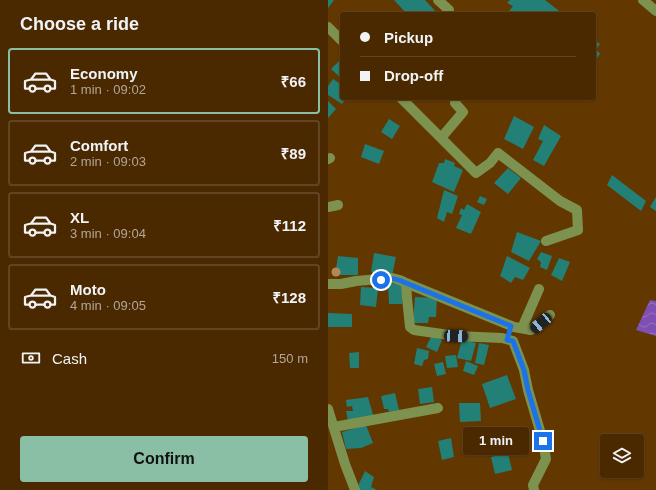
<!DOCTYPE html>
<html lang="en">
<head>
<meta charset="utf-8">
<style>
  :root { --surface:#4a2900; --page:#51310a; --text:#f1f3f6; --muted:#b2a699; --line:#614522; --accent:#8abfa5 }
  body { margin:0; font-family:Arial,sans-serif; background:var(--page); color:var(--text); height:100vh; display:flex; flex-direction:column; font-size:15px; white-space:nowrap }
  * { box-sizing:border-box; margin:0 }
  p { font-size:13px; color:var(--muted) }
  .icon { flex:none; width:22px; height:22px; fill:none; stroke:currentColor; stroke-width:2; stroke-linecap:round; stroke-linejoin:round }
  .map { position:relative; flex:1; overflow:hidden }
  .side { display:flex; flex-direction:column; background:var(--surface); width:328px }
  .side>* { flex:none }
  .banner { position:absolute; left:12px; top:12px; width:256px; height:88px; border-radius:4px; box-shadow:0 1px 3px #0004,0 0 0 1px var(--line); display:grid; align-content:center; height:88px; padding:0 20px; background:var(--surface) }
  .tools { position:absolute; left:272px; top:434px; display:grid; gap:8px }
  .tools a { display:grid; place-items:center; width:44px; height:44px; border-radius:4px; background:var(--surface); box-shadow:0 1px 3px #0004,0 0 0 1px var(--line); font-size:20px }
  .end { position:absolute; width:18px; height:18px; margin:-9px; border:5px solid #1a73e8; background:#fff; box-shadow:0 0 0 2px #fff }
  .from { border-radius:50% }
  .bubble { position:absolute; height:28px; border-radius:4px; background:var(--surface); box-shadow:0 1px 3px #0004,0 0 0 1px var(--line); font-size:13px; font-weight:600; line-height:28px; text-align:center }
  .car { position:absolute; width:12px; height:24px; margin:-12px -6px; border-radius:5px; box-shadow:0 0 3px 1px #0007; background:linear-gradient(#222 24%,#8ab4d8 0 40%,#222 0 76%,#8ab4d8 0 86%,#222 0) }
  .banner b { display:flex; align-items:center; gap:14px; height:38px; font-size:15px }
  .banner b+b { border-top:1px solid var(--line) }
  .banner i { width:10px; height:10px; background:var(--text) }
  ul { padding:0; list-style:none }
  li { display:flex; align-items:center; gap:12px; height:66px; margin:0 8px 6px; padding:0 12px; border:2px solid var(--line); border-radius:4px }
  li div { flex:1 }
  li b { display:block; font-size:15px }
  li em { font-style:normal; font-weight:600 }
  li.selected { border-color:var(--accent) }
  li>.icon { width:36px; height:36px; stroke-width:1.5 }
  h2 { padding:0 20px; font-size:18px; line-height:48px }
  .pay { display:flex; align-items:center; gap:10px; height:44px; padding:0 20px; font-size:15px }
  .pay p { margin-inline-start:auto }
  .button { display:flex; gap:8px; margin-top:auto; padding:8px 20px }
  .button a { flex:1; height:46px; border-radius:4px; background:var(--accent); color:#111; font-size:16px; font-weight:600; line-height:46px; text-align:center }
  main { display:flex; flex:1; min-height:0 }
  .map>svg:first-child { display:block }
  .water { fill:url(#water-waves) }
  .building { fill:#228076 }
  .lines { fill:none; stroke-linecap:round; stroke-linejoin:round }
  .minor { stroke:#7c924e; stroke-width:10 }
  .tree { fill:#b38758 }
  .route { stroke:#1a73e8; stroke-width:5 }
</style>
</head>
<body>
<main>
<section class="side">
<h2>Choose a ride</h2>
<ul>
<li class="selected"><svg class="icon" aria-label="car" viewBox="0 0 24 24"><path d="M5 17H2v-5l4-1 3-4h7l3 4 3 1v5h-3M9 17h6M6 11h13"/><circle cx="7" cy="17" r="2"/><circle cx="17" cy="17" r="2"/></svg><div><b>Economy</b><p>1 min · 09:02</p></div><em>₹66</em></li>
<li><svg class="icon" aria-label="car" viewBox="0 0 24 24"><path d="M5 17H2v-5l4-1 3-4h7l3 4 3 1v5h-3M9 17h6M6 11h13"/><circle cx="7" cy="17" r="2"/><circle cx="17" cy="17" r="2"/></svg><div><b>Comfort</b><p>2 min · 09:03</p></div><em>₹89</em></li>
<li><svg class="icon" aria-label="car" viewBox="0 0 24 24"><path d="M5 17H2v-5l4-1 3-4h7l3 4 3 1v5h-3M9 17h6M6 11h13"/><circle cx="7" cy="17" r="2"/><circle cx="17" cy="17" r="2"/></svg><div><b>XL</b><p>3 min · 09:04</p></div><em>₹112</em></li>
<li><svg class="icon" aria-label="car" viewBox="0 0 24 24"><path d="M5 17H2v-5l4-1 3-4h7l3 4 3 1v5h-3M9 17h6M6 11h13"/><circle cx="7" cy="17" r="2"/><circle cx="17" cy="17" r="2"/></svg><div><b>Moto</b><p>4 min · 09:05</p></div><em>₹128</em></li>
</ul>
<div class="pay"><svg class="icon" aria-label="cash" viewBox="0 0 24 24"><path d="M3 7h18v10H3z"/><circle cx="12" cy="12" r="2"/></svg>Cash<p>150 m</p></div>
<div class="button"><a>Confirm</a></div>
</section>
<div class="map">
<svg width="328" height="490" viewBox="0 0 328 490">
  <defs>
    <pattern id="water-waves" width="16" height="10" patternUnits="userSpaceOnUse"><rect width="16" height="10" fill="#7f4fb3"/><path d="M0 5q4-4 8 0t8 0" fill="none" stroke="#9870bf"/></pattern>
  </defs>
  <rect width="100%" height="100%" fill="#623700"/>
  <path class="water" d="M322 300 328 301V336L308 330Z"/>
  <path class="building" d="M0 0H6L0 8Z
    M66 0H97L110 14H79Z
    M182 0H217L235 14H179L185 6 179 3Z
    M266 40 272 44 268 49 272 54 266 62Z
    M14 58V79L3 69Z
    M5 79 14 85V98H18L14 104 0 95V86Z
    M129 98H136L133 102Z
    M0 101 8 109 0 118Z
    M186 116 206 127 195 149 176 139Z
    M61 119 72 126 64 139 53 132Z
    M216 125 233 136 216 166 205 160 215 141 210 139Z
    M37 144 56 151 51 164 33 157Z
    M117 159 127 163 126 166 135 170 126 192 104 182 111 163H116Z
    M180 168 193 178 180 194 166 183Z
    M284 175 318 201 313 211 279 185Z
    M116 190 130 196 124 214 119 212 116 222 109 218Z
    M152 196 159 199 156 205 149 202Z
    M328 197V211L322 207Z
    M139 204 153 212 143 234 128 228 134 215 131 214 133 208 136 210Z
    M189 232 213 241 201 261 183 252Z
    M213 252 224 256 219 270 212 267 213 262 209 259Z
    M46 253 68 257 64 276 43 272Z
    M10 256 30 258V275H7Z
    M179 256 202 268 195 280 187 277 183 283 172 276Z
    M231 258 242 262 234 281 223 275Z
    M60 284H74V304H61Z
    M33 287 50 288 48 307 32 305Z
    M87 297 109 298 108 317H101L100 323H85Z
    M0 313 24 314V327H0Z
    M104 335 114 340 109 352 98 347Z
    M134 339 148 343 143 361 129 358Z
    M151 343 161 345 156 365 147 363Z
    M89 348 101 351 100 359 96 360 94 366 86 364Z
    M31 352V368H22L21 353Z
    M128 355 130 367 119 368 117 356Z
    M138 361 150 366 146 375 135 371Z
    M115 362 118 374 109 376 106 364Z
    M179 375 188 399 162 408 154 384Z
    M104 387 106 402 92 404 90 389Z
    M67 393 71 410 61 412 60 409H56L53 396Z
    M40 397 46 418 20 420 18 411H25L24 406 19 407 18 400Z
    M131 403H152L153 421 132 422Z
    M38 425 45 443 33 448 18 449 14 432Z
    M159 433 160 443 167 442 168 450 148 452 145 435Z
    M123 438 126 457 114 460 110 441Z
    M180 453 184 470 167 474 163 457Z
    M37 471 46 477 43 487 49 490H28Z"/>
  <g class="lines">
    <path class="minor" d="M110 0 121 10
      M315 0 328 11
      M0 27 14 41
      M73 98 148 173 162 163 170 153 232 201 249 210 250 230 218 241
      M113 138 135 112 127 103
      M0 159 2 158
      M0 207 10 205
      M78 283 186 327 203 330 222 315
      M0 284H13L28 281 64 278 72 280 78 283 79 298 82 327 86 330 128 336 174 338 185 341 196 370 200 390 215 441 218 459 205 485 206 490
      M194 328 211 289
      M0 409 17 464 27 490
      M6 427 110 408"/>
  </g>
  <circle class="tree" cx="8" cy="272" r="4.5"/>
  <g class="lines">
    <path class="route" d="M53 280C63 278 69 278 78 283L183 326 179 340 185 341 196 370 200 390 215 441"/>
  </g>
</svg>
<div class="tools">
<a><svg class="icon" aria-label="layers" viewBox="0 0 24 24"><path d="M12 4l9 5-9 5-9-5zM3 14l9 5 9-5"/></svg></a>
</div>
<i class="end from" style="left:53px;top:280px"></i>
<i class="end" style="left:215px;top:441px"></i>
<div class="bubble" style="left:135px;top:427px;width:66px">1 min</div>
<i class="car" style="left:213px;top:323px;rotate:230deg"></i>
<i class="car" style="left:128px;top:336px;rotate:93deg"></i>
<div class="banner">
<b><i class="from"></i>Pickup</b>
<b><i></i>Drop-off</b>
</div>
</div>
</main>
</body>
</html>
